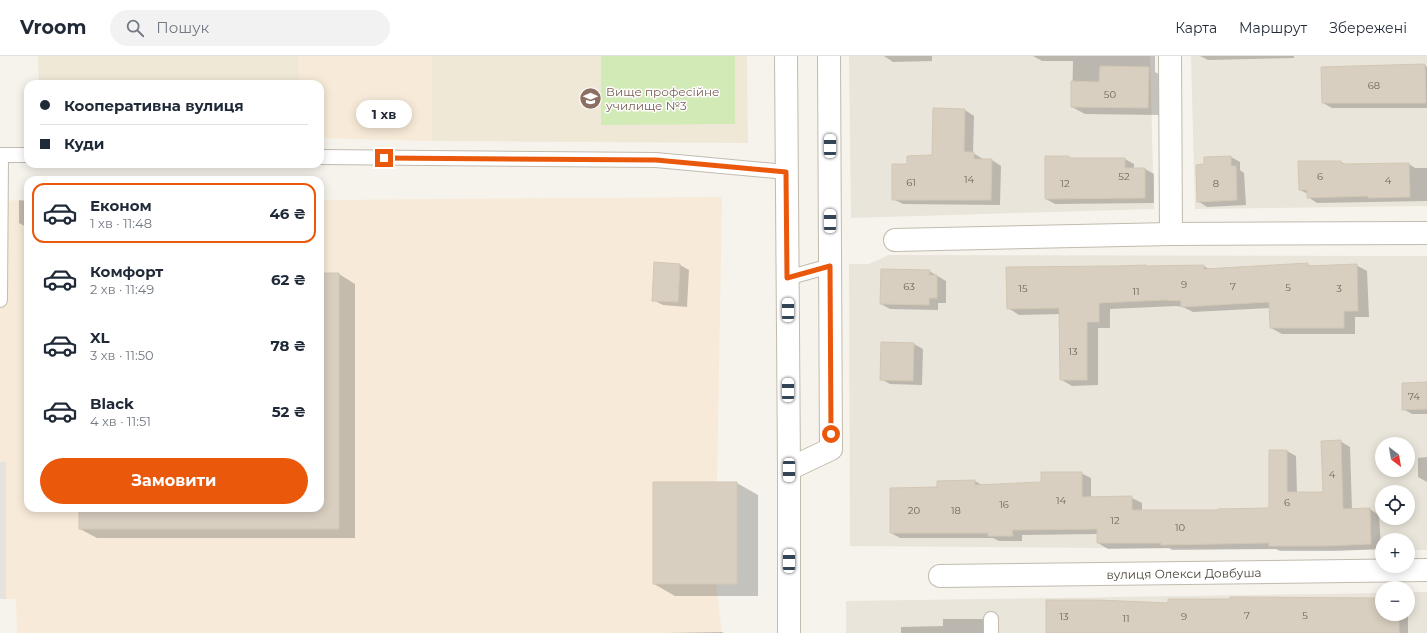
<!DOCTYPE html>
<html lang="uk">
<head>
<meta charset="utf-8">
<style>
  :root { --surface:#fff; --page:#f2f2f3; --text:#1f2937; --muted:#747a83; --line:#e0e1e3; --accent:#ea580c }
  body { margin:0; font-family:Montserrat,sans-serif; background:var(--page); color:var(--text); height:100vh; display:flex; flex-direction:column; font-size:15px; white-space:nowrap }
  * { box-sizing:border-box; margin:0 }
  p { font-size:13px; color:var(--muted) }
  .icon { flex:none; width:22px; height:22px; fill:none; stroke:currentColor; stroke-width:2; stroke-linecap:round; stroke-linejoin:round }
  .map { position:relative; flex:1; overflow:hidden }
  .drawer { position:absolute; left:24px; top:120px; width:300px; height:336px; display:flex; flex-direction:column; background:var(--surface); border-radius:12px; box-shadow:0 2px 10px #0003 }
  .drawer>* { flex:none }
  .banner { position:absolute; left:24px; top:24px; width:300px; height:88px; border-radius:12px; box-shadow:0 2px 10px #0003; display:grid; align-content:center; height:88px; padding:0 16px; background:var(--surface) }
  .needle { width:26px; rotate:149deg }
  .fabs { position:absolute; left:1375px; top:381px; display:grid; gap:8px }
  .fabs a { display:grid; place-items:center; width:40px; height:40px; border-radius:50%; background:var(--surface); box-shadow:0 2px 10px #0003; font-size:20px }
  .end { position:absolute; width:18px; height:18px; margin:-9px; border:5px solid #ea580c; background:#fff; box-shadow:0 0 0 2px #fff }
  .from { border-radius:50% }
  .bubble { position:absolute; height:28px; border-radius:14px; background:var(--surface); box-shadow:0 2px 10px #0003; font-size:13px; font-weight:700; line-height:28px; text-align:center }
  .car { position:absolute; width:12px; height:24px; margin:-12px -6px; border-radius:5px; box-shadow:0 0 3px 1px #0007; background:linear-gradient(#fff 24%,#345 0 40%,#fff 0 76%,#345 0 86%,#fff 0) }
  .banner b { display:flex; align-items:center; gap:14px; height:38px; font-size:15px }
  .banner b+b { border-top:1px solid var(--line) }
  .banner i { width:10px; height:10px; background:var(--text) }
  ul { padding:7px 0 0; list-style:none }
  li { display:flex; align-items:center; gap:12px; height:60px; margin:0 8px 6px; padding:0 8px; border:2px solid transparent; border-radius:12px }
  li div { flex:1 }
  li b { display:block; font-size:15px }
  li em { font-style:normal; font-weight:700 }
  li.selected { border-color:var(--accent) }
  li>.icon { width:36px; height:36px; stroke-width:1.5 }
  .button { display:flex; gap:8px; margin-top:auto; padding:8px 16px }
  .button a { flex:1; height:46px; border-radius:24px; background:var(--accent); color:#fff; font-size:16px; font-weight:700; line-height:46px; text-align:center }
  header { display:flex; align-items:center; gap:24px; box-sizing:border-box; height:56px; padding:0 20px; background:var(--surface); border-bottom:1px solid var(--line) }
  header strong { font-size:19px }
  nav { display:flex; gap:22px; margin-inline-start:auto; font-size:14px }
  .search { width:280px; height:36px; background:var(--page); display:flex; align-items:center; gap:10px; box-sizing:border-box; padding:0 14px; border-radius:22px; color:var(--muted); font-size:15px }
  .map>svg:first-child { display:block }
  .residential { fill:#eae5da; fill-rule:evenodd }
  .commercial { fill:#f7ead8 }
  .industrial { fill:#e6e2dd }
  .education { fill:#efe8d6 }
  .green { fill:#d2eab5 }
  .shadow { fill:#0003 }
  .building { fill:#d8cfc1; stroke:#d3c7b4 }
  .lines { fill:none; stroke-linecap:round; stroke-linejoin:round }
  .service-casing { stroke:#c2bbae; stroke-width:16 }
  .minor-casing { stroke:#c2bbae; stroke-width:24 }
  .service { stroke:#fff; stroke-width:14 }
  .minor { stroke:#fff; stroke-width:22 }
  .route { stroke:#ea580c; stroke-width:5 }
  .labels { text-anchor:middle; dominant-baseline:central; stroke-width:3; stroke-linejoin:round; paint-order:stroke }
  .number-label { font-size:10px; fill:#6e675b }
  .education-label { font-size:12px; fill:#785e54; stroke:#fff; text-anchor:start }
  .street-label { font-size:12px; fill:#4b4439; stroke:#fff }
</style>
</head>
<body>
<header>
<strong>Vroom</strong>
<div class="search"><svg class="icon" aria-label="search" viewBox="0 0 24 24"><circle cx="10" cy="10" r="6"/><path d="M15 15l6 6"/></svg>Пошук</div>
<nav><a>Карта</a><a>Маршрут</a><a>Збережені</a></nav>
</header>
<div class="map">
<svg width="1427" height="577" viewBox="0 0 1427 577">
  <rect width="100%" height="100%" fill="#f6f3ec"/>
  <path class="residential" d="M849 0H1150L1154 153 851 162Z
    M1191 0H1427V150L1195 153Z
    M889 199 1427 200V494H1408V484H1382V494L850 490 849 208H869ZM1382 388H1408V414H1382ZM1382 436H1408V462H1382Z
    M1408 536H1427V577H846V545L1382 537V558H1408Z"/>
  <path class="commercial" d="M298 0H432V85L320 82V28H298Z
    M722 141 717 426H737V528H716L722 577H17L16 543H6V407L0 406V144L28 145V452H320V144Z"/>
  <path class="industrial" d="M0 406H6V543H0Z"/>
  <path class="education" d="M38 0H298V28H39Z
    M432 0H747L748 87 432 85Z"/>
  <path class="green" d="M601 0H735V68L601 69Z"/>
  <path class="shadow" d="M884 0H932V5L893 6Z
    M1033 0H1155V16L1161 19 1160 59 1085 58 1072 51 1073 5H1042Z
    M1200 0H1294V2L1208 4Z
    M1425 9 1427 11V52H1332L1323 47Z
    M934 53 965 54 974 60 973 97 983 103V104H992L1001 110 1000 149 903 148 893 143 908 109 933 100Z
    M1069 101 1071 103H1125L1134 108V113H1145L1154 118V147L1055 148 1046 143Z
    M1231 101 1240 106V114L1244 117 1246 149 1207 151 1198 145 1205 109Z
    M1341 106 1347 109 1409 108 1415 112H1427V145L1317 147 1308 141V138L1300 134Z
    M19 144 28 145V172L19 167Z
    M1307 208 1311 210 1356 209 1367 215 1369 261H1355V278H1282L1271 272 1270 252 1193 256 1183 251 1176 250 1110 253V272H1098V329L1072 330 1060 323V258L1019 259 1008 252 1149 211 1204 210 1209 213Z
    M680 209 689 214 687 251 663 249 653 244Z
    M929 215 946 225V247H938V254L890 253 881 248Z
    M320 218H339L355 228V482H97L80 473V452H320Z
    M914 288 923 293 922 329 890 328 881 323Z
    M1427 327V358H1412L1403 353Z
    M1340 385 1350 391 1352 454 1370 453 1379 459 1381 493 1335 495H1280L1276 493 1172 494 1169 492 1108 493 1098 487V478L1022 479V485H999L993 482H900L891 477 938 432V426L975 425 982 429 1042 427 1081 417 1091 422V442H1132L1142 447V455H1219L1270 453 1287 395 1296 400 1297 437H1324Z
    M1427 401V426L1418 421V402Z
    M737 427 758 439V540H675L654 528Z
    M1382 543V558H1408V548V577H1047L1169 548Z
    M943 563H983L999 572V577H901V571L943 570Z
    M722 576 724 577H667Z"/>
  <path class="building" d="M1425 8 1426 47H1322L1321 11Z
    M1100 10 1149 11 1148 52 1071 51V25L1099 26Z
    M933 52 965 53 964 96H974V103H992L991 144H892V108H907V100L932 99Z
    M1045 100H1069V102H1125V112H1145V142L1045 143Z
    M1231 100V110H1236L1237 144 1197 146 1196 109 1204 108V101Z
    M1298 105H1341L1342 108 1409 107 1410 141 1368 142V140L1307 142V134H1299Z
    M654 206 680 208 678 246 652 245Z
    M1308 207V210L1357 208 1358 255H1344V272H1270L1269 246 1181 251V245L1164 244 1099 247V266H1087V324H1060L1059 252 1007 253 1006 211 1117 210 1146 209 1147 210 1204 209V213Z
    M881 213 930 214 929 219H937V242H929V249L880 248Z
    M320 217H339V473H79V452H320Z
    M881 286 914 287 913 325 880 324Z
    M1427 326V353L1402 354V327Z
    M1341 384 1343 453 1370 452 1371 488 1325 490H1269V487L1161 489V487H1097V473L1012 474 1013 480H988V477H890V432L937 431V425L975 424V429L1041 426V416H1082V441L1132 440V454H1218V453L1269 452V394H1287V436H1323L1321 385Z
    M653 426H737V528H653Z
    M1230 541 1382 542V558H1399V577H1046V544H1098L1168 547V543H1230Z"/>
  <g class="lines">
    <defs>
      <path id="service" d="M0 99H28
        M320 101 656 104 786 116
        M787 222 830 210
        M0 244 1 99
        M991 563V577"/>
      <g id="minor">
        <path d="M786 0 789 413V577"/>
        <path d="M1170 0 1171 178"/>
        <path d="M895 184 1171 178 1427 177"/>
        <path d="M789 413 831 393 829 0"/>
        <path id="s1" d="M940 520 1427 514"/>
      </g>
    </defs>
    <use href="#service" class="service-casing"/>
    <use href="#minor" class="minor-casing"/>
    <use href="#service" class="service"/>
    <use href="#minor" class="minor"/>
  </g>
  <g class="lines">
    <path class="route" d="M384 102 656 104 786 116 787 222 830 210 831 378"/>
  </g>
  <defs>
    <symbol id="university-disc" viewBox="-11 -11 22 22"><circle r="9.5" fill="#8d6e63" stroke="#fff"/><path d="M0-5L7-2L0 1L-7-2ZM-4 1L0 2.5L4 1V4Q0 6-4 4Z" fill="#fff"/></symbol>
  </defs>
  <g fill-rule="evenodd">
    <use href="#university-disc" x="578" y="30" width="25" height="25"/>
  </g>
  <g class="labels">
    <g class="number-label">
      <text x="1374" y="29">68</text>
      <text x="1110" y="38">50</text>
      <text x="1124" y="120">52</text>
      <text x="1320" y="120">6</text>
      <text x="969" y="123">14</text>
      <text x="1388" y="124">4</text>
      <text x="911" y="126">61</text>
      <text x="1065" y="127">12</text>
      <text x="1216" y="127">8</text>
      <text x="1184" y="228">9</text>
      <text x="909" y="230">63</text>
      <text x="1233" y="230">7</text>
      <text x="1288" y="231">5</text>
      <text x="1023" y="232">15</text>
      <text x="1339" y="232">3</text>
      <text x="1136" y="235">11</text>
      <text x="1073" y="295">13</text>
      <text x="1414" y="340">74</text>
      <text x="1332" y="418">4</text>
      <text x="1061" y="444">14</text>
      <text x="1287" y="446">6</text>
      <text x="1004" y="448">16</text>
      <text x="914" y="454">20</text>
      <text x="956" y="454">18</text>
      <text x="1115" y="464">12</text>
      <text x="1180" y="471">10</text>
      <text x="1247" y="559">7</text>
      <text x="1305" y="559">5</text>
      <text x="1064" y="560">13</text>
      <text x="1184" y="560">9</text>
      <text x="1126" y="562">11</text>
    </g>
    <g class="education-label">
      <text x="606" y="35">Вище професійне<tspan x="606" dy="14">училище №3</tspan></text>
    </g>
    <g class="street-label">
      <text stroke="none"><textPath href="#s1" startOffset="244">вулиця Олекси Довбуша</textPath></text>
    </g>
  </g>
</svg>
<div class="fabs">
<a><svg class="needle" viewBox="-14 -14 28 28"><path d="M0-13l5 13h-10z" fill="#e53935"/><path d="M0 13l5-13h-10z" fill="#747a83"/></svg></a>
<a><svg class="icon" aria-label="locate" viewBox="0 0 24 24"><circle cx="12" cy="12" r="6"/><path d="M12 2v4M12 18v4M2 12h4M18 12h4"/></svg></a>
<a>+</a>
<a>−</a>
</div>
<i class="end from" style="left:831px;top:378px"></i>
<i class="end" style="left:384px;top:102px"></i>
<div class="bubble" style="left:356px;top:44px;width:56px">1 хв</div>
<i class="car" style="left:830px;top:90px;rotate:0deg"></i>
<i class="car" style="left:830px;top:165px;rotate:0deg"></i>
<i class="car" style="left:788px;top:254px;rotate:0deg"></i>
<i class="car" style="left:788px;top:334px;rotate:0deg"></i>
<i class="car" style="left:789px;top:414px;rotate:180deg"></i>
<i class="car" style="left:789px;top:505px;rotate:0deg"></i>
<div class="banner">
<b><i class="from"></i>Кооперативна вулиця</b>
<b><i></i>Куди</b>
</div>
<section class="drawer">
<ul>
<li class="selected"><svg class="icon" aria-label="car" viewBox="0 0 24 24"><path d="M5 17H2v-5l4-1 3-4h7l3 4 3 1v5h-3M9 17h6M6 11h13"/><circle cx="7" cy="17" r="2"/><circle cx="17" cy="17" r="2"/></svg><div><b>Економ</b><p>1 хв · 11:48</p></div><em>46 ₴</em></li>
<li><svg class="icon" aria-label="car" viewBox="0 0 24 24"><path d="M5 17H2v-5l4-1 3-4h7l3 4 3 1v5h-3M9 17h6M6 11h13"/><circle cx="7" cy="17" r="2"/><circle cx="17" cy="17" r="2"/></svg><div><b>Комфорт</b><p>2 хв · 11:49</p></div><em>62 ₴</em></li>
<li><svg class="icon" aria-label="car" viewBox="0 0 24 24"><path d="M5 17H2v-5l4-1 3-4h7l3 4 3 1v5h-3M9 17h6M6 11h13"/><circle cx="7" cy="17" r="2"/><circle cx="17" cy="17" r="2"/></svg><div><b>XL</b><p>3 хв · 11:50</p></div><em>78 ₴</em></li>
<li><svg class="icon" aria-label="car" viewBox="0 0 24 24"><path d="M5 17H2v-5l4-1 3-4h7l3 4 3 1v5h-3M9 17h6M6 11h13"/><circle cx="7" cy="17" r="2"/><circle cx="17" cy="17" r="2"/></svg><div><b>Black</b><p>4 хв · 11:51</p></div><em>52 ₴</em></li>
</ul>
<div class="button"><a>Замовити</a></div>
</section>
</div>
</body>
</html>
